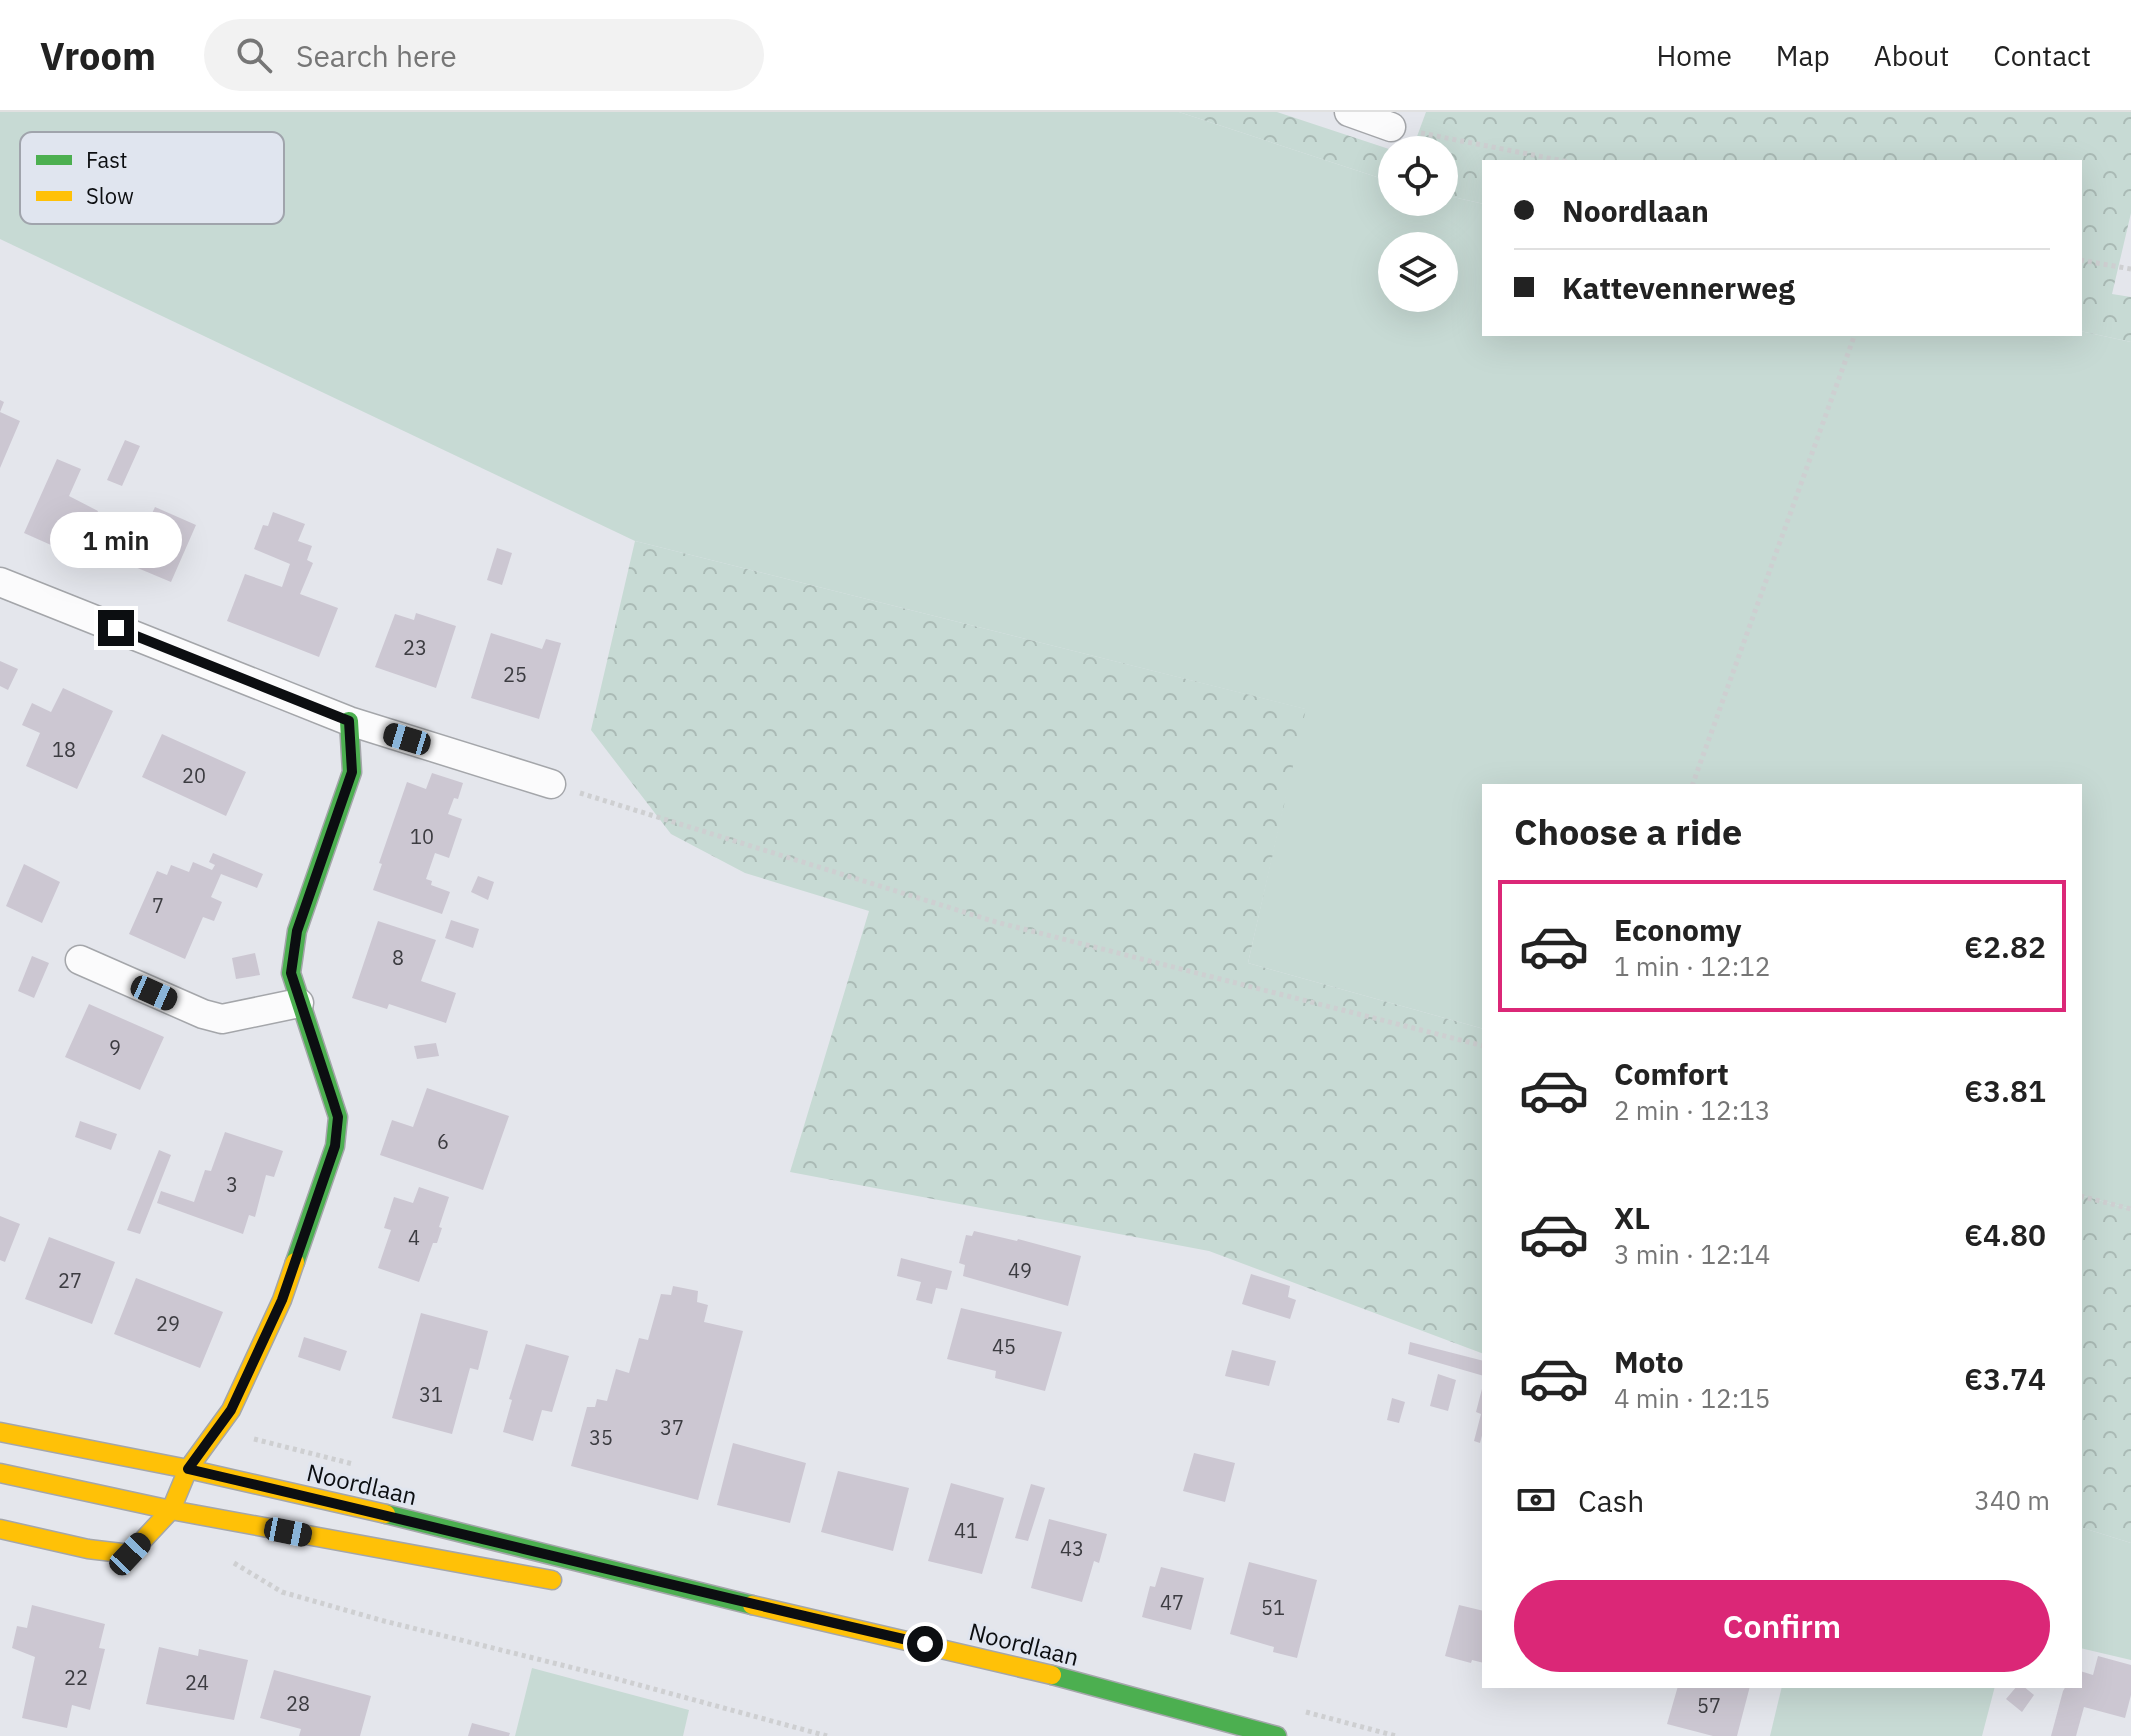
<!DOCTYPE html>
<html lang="en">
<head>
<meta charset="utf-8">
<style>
  :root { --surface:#fff; --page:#f2f2f2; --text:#222; --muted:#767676; --line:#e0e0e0; --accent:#db2777 }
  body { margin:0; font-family:"IBM Plex Sans",sans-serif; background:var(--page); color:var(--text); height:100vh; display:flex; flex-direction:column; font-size:30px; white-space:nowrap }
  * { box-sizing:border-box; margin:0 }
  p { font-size:26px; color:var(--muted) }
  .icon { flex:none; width:44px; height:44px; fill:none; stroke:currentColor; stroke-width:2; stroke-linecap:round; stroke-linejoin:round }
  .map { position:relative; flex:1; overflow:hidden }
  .drawer { position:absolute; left:1482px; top:672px; width:600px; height:904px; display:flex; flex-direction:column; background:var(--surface); border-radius:0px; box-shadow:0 8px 32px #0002 }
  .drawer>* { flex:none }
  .banner { position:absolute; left:1482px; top:48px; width:600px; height:176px; border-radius:0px; box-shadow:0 8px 32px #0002; display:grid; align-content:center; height:176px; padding:0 32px; background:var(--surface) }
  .buttons { position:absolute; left:1378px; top:24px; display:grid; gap:16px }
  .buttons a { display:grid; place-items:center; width:80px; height:80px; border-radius:50%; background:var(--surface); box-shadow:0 8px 32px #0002; font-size:40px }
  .end { position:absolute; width:36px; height:36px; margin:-18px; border:10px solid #0c0e11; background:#fff; box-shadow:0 0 0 4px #fff }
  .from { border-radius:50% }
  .bubble { position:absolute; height:56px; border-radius:28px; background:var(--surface); box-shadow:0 8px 32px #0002; font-size:26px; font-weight:600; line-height:56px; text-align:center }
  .car { position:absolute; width:24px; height:48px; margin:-24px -12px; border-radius:10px; box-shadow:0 0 6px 2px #0007; background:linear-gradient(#222 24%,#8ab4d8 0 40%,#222 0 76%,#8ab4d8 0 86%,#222 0) }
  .banner b { display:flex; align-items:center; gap:28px; height:76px; font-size:30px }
  .banner b+b { border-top:2px solid var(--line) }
  .banner i { width:20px; height:20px; background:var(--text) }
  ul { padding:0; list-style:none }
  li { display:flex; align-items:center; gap:24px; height:132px; margin:0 16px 12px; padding:0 16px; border:4px solid transparent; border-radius:0px }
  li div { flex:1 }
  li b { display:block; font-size:30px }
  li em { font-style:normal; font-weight:600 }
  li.selected { border-color:var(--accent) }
  li>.icon { width:72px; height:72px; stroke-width:1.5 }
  h2 { padding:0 32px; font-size:36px; line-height:96px }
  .pay { display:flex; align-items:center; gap:20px; height:88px; padding:0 32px; font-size:30px }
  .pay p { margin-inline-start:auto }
  .cta { display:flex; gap:16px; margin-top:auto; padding:16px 32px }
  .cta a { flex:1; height:92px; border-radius:48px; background:var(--accent); color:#fff; font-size:32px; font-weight:600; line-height:92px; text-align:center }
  header { display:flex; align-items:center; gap:48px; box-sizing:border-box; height:112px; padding:0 40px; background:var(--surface); border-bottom:2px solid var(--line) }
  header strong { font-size:38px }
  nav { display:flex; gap:44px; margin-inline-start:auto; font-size:28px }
  .search { width:560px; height:72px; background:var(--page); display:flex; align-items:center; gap:20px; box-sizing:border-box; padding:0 28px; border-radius:44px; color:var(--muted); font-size:30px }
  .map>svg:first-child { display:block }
  .grass { fill:#c7dad4; fill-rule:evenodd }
  .forest { fill:url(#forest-crowns) }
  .building { fill:#ccc7d2 }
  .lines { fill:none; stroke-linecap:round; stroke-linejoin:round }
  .street-casing { stroke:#a4a6aa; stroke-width:31 }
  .fast-casing { stroke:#a4a6aa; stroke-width:21 }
  .slow-casing { stroke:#a4a6aa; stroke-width:21 }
  .path { stroke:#cecfd1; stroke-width:5; stroke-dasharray:4 4; stroke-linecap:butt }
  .street { stroke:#fbfbfc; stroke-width:28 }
  .fast { stroke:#4caf50; stroke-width:18 }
  .slow { stroke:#ffc107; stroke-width:18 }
  .route { stroke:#0c0e11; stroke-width:10 }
  .labels { text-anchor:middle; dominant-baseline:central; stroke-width:6; stroke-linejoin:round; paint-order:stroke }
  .number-label { font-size:20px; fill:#3c3c41 }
  .street-label { font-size:24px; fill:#0c0e11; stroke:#e0e5ef }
  .key { fill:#e0e5ef; stroke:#a0a4ac; stroke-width:2 }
  .key-label { font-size:22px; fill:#0c0e11 }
</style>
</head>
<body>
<header>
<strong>Vroom</strong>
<div class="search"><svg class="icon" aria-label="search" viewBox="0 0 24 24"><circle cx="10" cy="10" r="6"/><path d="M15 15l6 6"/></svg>Search here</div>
<nav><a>Home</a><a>Map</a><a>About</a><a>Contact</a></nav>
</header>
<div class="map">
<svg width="2131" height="1624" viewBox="0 0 2131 1624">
  <defs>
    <pattern id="forest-crowns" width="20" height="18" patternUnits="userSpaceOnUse" patternTransform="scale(2)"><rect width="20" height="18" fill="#c7dad4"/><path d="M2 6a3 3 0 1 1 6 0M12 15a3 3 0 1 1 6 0" fill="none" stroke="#aabab5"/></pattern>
  </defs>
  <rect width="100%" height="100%" fill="#e4e6ec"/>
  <path class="grass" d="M0 0H1179L1392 70V90H1444V83L1484 92V222H2080V219L2131 230V1097L2080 1083V674H1484V917L1248 851 1305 597 635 429 0 127ZM1392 134H1444V186H1392Z
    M2080 1415 2131 1431V1548L2080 1536Z
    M532 1556 689 1598 683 1624H515Z
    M1782 1574H1995L1982 1624H1770Z"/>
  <path class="forest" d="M1179 0H1277L1392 38V70Z
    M1426 0H2131V101L2112 182 2131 185V230L2080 219V50H1484V92L1444 83V38H1412Z
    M635 429 1306 597 1248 851 1484 917V1242L1209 1139 790 1060 869 799 745 761 671 722 591 618Z
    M2080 1083 2131 1097V1431L2080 1415Z"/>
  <path class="building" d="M0 288 4 290 0 300 20 309 0 356Z
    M125 328 140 334 122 374 107 368Z
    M57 347 81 357 69 384 98 399 78 445 24 421Z
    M155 395 196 413 171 470 128 452Z
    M273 400 305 412 298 429 312 434 307 448 313 451 300 482 338 496 319 545 227 509 245 462 282 475 290 452 254 437 263 413 268 414Z
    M497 436 512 441 502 473 487 468Z
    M416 501 456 514 436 576 375 555 395 502 414 508Z
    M491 521 542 537 546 527 561 531 539 607 471 586Z
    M0 549 18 557 8 578 0 574Z
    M63 576 113 599 77 677 26 654 40 621 22 613 32 591 51 600Z
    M162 622 246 660 226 704 142 665Z
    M432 661 463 671 458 687 454 686 448 702 462 707 449 746 435 741 426 767 432 769 431 773 450 780 442 802 373 778 382 752 379 751 407 670 426 677Z
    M213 741 263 762 257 776 221 762 211 785 222 790 214 809 203 805 185 847 129 822 157 759 167 763 171 753 189 760 193 750 212 758 215 753 209 750Z
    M24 752 60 770 42 811 6 794Z
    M478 764 494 770 488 788 471 780Z
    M451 808 479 817 473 836 445 826Z
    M378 809 436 828 421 869 456 881 446 911 389 892 387 897 352 886Z
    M255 841 260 863 236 867 232 846Z
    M32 844 49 851 34 886 18 879Z
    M89 892 164 925 140 978 65 945Z
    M436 931 439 944 417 947 414 934Z
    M427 976 509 1004 483 1078 380 1043 392 1008 413 1015Z
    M80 1009 117 1022 111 1038 75 1025Z
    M225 1020 283 1039 274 1065 266 1063 255 1105 249 1103 243 1122 157 1091 161 1079 194 1090 205 1058 211 1059Z
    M159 1038 171 1043 140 1122 127 1118Z
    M419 1075 449 1085 439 1115 442 1116 437 1131H433L419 1170 378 1156 391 1118 384 1116 394 1085 413 1091Z
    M0 1104 20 1112 5 1150 0 1148Z
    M974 1119 1017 1129 1018 1127 1081 1144 1068 1194 963 1164 965 1153 959 1151 966 1123 972 1124Z
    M49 1125 115 1150 92 1212 25 1187Z
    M901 1146 952 1159 947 1178 936 1176 932 1192 916 1188 921 1170 897 1164Z
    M1251 1162 1290 1174 1288 1185 1296 1188 1290 1207 1242 1192Z
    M136 1166 223 1200 200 1256 114 1222Z
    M673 1174 698 1179 697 1190 708 1193 704 1210 743 1219 698 1388 571 1354 587 1295H595L597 1287 607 1289 616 1257 629 1261 639 1226 648 1228 661 1182 671 1183Z
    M961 1196 1062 1220 1045 1279 995 1266 996 1259 947 1247Z
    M421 1201 488 1219 478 1258 470 1256 452 1322 392 1306Z
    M304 1225 347 1239 340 1259 298 1245Z
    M1410 1230 1484 1249V1264L1408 1242Z
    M526 1232 569 1244 552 1300 542 1298 533 1329 503 1320 512 1288 509 1287Z
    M1232 1238 1276 1249 1269 1274 1225 1264Z
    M1438 1262 1456 1268 1448 1299 1430 1294Z
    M1483 1273 1484 1316 1480 1331 1474 1329 1481 1302 1476 1300Z
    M1392 1286 1405 1290 1399 1311 1387 1308Z
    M733 1331 806 1351 790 1411 717 1393Z
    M1194 1341 1235 1351 1225 1390 1183 1379Z
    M838 1359 909 1376 893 1439 821 1420Z
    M951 1371 1004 1386 982 1462 928 1449Z
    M1031 1372 1045 1376 1028 1429 1015 1426Z
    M1049 1407 1107 1422 1099 1451 1094 1449 1082 1490 1031 1476Z
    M1249 1450 1317 1468 1297 1546 1273 1540 1274 1535 1230 1522Z
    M1161 1455 1204 1466 1191 1518 1142 1505 1150 1474 1155 1475Z
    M32 1493 105 1512 99 1536 105 1537 90 1598 72 1593 67 1616 22 1606 35 1545 12 1536 17 1514 27 1516Z
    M1459 1493 1484 1499V1551L1472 1548 1471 1551 1445 1544Z
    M159 1535 198 1544 199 1537 248 1548 234 1608 146 1592Z
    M2098 1544 2131 1553V1583L2125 1606 2084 1595 2076 1624H2051L2063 1579 2066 1574H2080V1559L2093 1563Z
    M274 1558 371 1584 360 1624H299L301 1617 260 1606Z
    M1678 1574H1750L1737 1624H1713L1667 1612Z
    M2017 1574H2023L2034 1583 2022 1600 2006 1587Z
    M472 1611 510 1621 509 1624H468Z"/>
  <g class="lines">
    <defs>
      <path id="street" d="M1349 0 1391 15
        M0 470 349 609 551 672
        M80 848 203 902 222 907 299 891"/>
      <path id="fast" d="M295 1150 335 1034 338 1005 291 861 297 819 352 660 349 609
        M386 1402 752 1493
        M1052 1563 1277 1624"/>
      <path id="slow" d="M0 1320 188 1357 386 1402
        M0 1361 171 1398 552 1468
        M0 1417 88 1437 130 1442 171 1398 188 1357 231 1298 282 1188 295 1150
        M752 1493 1052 1563"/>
    </defs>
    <use href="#street" class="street-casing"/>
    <use href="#fast" class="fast-casing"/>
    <use href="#slow" class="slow-casing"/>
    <path class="path" d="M1421 21 1569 50
      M2080 148 2131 157
      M1692 674 1855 222
      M580 681 996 810 1484 934
      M2080 1084 2131 1097
      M254 1327 353 1352
      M234 1451 282 1480 384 1509 606 1564 827 1624
      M1306 1600 1396 1624"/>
    <use href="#street" class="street"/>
    <use href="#fast" class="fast"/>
    <use href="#slow" class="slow"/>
  </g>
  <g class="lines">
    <path class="route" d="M116 516 349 609 352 660 297 819 291 861 333 989 338 1005 335 1034 282 1188 231 1298 188 1357C434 1414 679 1476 925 1532"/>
  </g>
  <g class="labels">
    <g class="number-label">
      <text x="415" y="535">23</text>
      <text x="515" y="562">25</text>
      <text x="64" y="637">18</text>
      <text x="194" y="663">20</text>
      <text x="422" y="724">10</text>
      <text x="158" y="793">7</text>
      <text x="398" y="845">8</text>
      <text x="115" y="935">9</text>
      <text x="443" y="1029">6</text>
      <text x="232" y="1072">3</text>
      <text x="414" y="1125">4</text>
      <text x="1020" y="1158">49</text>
      <text x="70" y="1168">27</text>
      <text x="168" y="1211">29</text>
      <text x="1004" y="1234">45</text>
      <text x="431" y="1282">31</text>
      <text x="672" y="1315">37</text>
      <text x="601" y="1325">35</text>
      <text x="966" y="1418">41</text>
      <text x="1072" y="1436">43</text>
      <text x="1172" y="1490">47</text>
      <text x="1273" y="1495">51</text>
      <text x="76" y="1565">22</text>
      <text x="197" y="1570">24</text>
      <text x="298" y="1591">28</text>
      <text x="1709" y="1593">57</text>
    </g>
    <g class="street-label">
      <text transform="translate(362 1372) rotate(13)">Noordlaan</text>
      <text transform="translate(1024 1532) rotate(14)">Noordlaan</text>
    </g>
  </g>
  <rect x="20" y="20" width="264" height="92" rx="12" class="key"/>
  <rect x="36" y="43" width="36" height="10" fill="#4caf50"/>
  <rect x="36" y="79" width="36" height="10" fill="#ffc107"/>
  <g class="key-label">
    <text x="86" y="56">Fast</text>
    <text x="86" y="92">Slow</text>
  </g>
</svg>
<div class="buttons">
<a><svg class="icon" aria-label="locate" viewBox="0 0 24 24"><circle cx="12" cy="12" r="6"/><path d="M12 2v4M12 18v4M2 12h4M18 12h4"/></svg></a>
<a><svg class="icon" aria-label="layers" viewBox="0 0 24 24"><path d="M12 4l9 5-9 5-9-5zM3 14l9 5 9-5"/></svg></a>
</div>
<i class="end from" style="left:925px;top:1532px"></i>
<i class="end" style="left:116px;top:516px"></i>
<div class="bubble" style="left:50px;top:400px;width:132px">1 min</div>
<i class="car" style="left:407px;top:627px;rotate:287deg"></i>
<i class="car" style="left:154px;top:881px;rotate:114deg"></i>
<i class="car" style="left:288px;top:1420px;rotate:101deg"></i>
<i class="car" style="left:130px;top:1442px;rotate:43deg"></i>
<div class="banner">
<b><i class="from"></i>Noordlaan</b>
<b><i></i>Kattevennerweg</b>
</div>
<section class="drawer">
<h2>Choose a ride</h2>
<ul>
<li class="selected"><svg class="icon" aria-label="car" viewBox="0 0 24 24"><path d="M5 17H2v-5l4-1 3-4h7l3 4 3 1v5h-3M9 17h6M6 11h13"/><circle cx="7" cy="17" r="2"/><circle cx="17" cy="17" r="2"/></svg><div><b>Economy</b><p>1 min · 12:12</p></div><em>€2.82</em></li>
<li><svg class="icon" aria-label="car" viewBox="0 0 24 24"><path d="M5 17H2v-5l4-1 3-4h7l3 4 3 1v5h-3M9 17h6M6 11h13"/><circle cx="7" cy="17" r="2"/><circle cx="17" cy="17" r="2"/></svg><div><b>Comfort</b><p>2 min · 12:13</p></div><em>€3.81</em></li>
<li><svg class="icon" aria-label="car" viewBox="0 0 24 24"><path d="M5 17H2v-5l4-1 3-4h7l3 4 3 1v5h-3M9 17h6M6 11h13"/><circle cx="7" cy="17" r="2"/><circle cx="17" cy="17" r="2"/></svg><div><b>XL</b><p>3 min · 12:14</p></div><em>€4.80</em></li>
<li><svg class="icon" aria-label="car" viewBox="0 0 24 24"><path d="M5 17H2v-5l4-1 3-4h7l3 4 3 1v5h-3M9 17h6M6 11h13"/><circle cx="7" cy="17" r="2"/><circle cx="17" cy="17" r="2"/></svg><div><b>Moto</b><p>4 min · 12:15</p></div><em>€3.74</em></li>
</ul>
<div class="pay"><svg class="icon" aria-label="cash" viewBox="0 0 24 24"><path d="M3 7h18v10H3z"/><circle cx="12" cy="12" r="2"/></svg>Cash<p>340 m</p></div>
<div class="cta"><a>Confirm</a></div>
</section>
</div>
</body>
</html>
